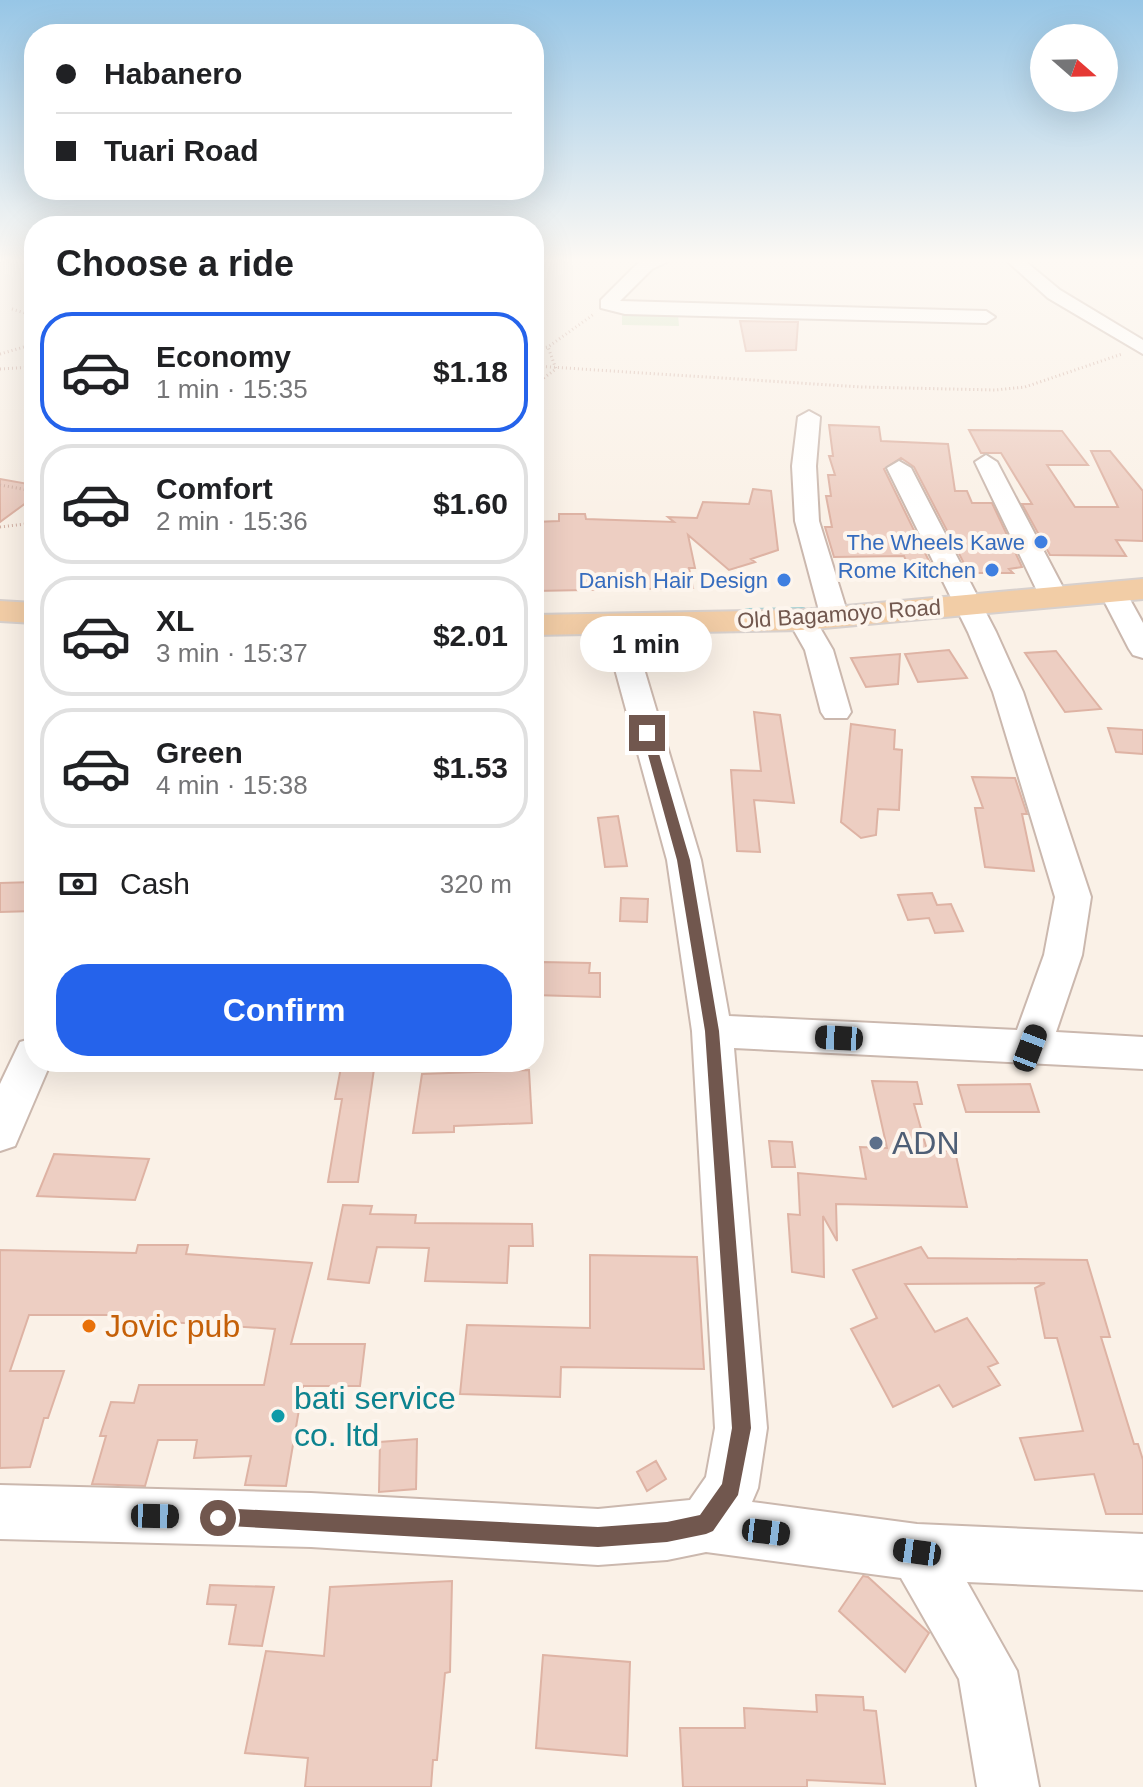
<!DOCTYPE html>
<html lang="en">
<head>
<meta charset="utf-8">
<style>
  :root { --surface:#fff; --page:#f6f6f6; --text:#202124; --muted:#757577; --line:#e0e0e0; --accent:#2563eb }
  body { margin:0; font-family:Helvetica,sans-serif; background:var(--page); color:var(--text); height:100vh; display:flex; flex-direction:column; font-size:30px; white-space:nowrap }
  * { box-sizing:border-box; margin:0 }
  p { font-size:26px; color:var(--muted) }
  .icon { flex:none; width:44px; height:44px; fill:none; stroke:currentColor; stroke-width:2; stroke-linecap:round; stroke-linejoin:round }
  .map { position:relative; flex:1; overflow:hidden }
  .sheet { position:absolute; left:24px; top:216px; width:520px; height:856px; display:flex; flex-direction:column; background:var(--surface); border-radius:32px; box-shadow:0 8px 32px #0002 }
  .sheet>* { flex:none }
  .guide { position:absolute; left:24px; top:24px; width:520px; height:176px; border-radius:32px; box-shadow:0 8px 32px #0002; display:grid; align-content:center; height:176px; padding:0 32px; background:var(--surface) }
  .needle { width:52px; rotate:110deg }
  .fabs { position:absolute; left:1030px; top:24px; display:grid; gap:16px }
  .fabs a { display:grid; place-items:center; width:88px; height:88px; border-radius:50%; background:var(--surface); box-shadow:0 8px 32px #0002; font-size:40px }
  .end { position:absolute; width:36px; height:36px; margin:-18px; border:10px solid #71574e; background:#fff; box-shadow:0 0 0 4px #fff }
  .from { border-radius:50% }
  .bubble { position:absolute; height:56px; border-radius:28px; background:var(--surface); box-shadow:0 8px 32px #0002; font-size:26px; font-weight:700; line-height:56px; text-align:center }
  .car { position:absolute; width:24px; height:48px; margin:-24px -12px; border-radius:10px; box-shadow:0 0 6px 2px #0007; background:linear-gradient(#222 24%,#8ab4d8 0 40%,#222 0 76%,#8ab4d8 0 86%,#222 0) }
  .guide b { display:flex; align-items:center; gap:28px; height:76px; font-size:30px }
  .guide b+b { border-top:2px solid var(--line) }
  .guide i { width:20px; height:20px; background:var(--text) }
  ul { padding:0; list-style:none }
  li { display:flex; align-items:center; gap:24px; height:120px; margin:0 16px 12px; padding:0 16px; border:4px solid var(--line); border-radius:32px }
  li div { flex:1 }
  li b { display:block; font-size:30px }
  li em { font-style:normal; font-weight:700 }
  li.selected { border-color:var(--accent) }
  li>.icon { width:72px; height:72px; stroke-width:1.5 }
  h2 { padding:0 32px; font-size:36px; line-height:96px }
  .pay { display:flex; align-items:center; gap:20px; height:88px; padding:0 32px; font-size:30px }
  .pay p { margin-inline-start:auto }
  .primary-button { display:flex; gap:16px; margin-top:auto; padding:16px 32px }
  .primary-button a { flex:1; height:92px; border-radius:32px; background:var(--accent); color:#fff; font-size:32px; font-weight:700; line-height:92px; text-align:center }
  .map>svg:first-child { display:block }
  .green { fill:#d7e6c7 }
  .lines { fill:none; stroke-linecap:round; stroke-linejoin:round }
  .stream { stroke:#a5d1d3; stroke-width:6 }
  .building { fill:#edcec2; stroke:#deb3a4; stroke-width:2 }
  .minor-casing { stroke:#cbb8ae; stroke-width:4 }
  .major-casing { stroke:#d7d0cd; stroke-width:4 }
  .path { stroke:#d2b1a5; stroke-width:3; stroke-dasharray:1 3; stroke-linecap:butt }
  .minor { fill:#fff; fill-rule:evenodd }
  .major { fill:#f2cda6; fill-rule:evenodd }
  .route { fill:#71574e }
  .shop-dot { fill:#3f7fe0; stroke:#fdf5ed; stroke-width:3 }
  .service-dot { fill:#5c6f8a; stroke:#fdf5ed; stroke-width:3 }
  .food-dot { fill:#e8710a; stroke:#fdf5ed; stroke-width:3 }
  .culture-dot { fill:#0f9aa8; stroke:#fdf5ed; stroke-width:3 }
  .labels { text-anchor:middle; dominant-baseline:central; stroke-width:8; stroke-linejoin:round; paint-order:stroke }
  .far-shop-label { font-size:22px; fill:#366cbe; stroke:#fdf5ed; text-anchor:end }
  .far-street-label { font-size:22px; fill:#71574e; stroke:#fdf5ed }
  .near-service-label { font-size:32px; fill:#4e5e75; stroke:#fdf5ed; text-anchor:start }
  .near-food-label { font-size:32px; fill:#c56008; stroke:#fdf5ed; text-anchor:start }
  .near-culture-label { font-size:32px; fill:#0d838f; stroke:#fdf5ed; text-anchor:start }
</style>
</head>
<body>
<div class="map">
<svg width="1143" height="1787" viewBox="0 0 1143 1787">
  <rect width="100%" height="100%" fill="#faf1e7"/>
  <path class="green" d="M622 314 678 315 679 326 622 325Z"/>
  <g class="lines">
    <path class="stream" d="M747 611 803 610"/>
  </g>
  <path class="building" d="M740 321 798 322 796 350 746 351Z
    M829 425 879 427 881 441 948 444 955 491H967L972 503H992L1022 567 1009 569 1013 573H969L914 467 901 458 884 469 930 563H907L904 556 834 557 825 527H832L826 496H831L828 475H835L829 456H833Z
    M969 430 1062 431 1088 465H1047L1075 507H1118L1091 451H1110L1143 491V541L1116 540 1126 556 1050 555 1022 504H1032L1001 453H981Z
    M0 479 34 485V497L0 522Z
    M753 489 771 491 778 550 751 559 755 562 729 570 688 535 695 568H689L693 588 534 591V522L559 521V514H585L586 519 674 522 668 517 697 518 703 502 749 504Z
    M949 650 967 678 918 682 905 654Z
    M1056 651 1086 690 1101 709 1065 712 1025 653Z
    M900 654 898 684 866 687 851 658Z
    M754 712 780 715 794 803 754 800 760 852 737 851 731 770 761 771Z
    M851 724 895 730 894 749 902 750 899 810 878 809 876 835 861 838 841 822Z
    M1108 728 1143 730V754L1116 752Z
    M972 777 1015 778 1027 814H1022L1034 871 985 867 975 808H983Z
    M618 816 627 866 605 867 598 818Z
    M34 882V911L0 912V883Z
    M932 893 937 905 951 904 963 931 935 933 929 918 908 920 898 895Z
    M621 898 648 899 647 922 620 921Z
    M542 962 590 963 589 973H600V997L534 995V975H539Z
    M342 1062H375L358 1182H328L342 1099H335Z
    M529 1070 532 1123 454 1126V1132L413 1133 422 1074Z
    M872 1081 917 1082 922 1104H914L927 1150 955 1151 967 1207 836 1204 837 1241 823 1216 824 1277 792 1272 788 1214 800 1215 798 1173 866 1179 860 1147 887 1148Z
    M1030 1084 1039 1112H966L958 1085Z
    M769 1141 792 1142 795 1167H772Z
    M54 1154 149 1159 135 1200 37 1196Z
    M343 1205 372 1206 370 1214 416 1215 415 1223 532 1224 533 1246H509L507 1283 425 1281 429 1248 377 1247 369 1283 328 1279Z
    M138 1245H188L186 1254 312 1263 291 1344H365L360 1386H303L286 1486 245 1485 251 1456 194 1458 197 1440H158L145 1486 92 1484 106 1436H100L111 1402 134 1403 139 1385H264L275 1329 169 1322 168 1327H115L119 1315H29L10 1371H64L48 1418H44L30 1467 0 1468V1250L136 1253Z
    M921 1247 928 1258 1087 1260 1110 1337H1101L1134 1444H1138L1143 1460V1514H1106L1094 1474 1035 1480 1020 1438 1083 1431 1057 1338H1045L1035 1288 1045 1283 905 1284 935 1332 967 1318 998 1363 988 1367 1000 1385 953 1407 939 1385 893 1407 851 1329 877 1318 853 1270Z
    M590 1255 697 1257 704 1369 561 1367 560 1397 460 1394 467 1325 590 1328Z
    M417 1439 416 1489 379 1492 380 1442Z
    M656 1461 666 1479 647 1491 637 1472Z
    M863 1576 868 1577 929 1633 905 1672 839 1611Z
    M452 1581 450 1672 445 1673 437 1760H433L431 1787H305L308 1758 245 1753 266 1651 324 1656 330 1587Z
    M210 1585 274 1587 262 1646 229 1644 236 1605 207 1604Z
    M543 1655 630 1662 627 1756 536 1748Z
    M816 1695 863 1697 864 1710 876 1711 885 1784 807 1780V1787H683L680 1728H745L744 1708 817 1712Z"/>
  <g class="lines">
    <defs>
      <path id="minor" d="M640 261H669L652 269 620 301 986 311 995 317 986 323 625 314 601 308V300Z
        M1007 261H1025L1060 290 1143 340V354L1048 298Z
        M809 411 820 417 816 466 819 521 849 618 845 624H825L821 618 795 521 792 466 798 417Z
        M986 455 997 462 1068 597 1064 603H1044L1040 597 975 462Z
        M899 461 911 468 996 632 1023 692 1091 897 1082 955 1056 1032 1143 1037V1069L734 1048 767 1428 758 1488 752 1502 917 1524 1143 1534V1590L967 1582 1017 1671 1039 1787H977L959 1679 901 1578 706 1552 667 1560 598 1565 311 1547 0 1539V1485L311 1493 598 1509 690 1500 706 1477 715 1428 692 1031 667 860 603 625 607 619H627L631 625 701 860 729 1016 1017 1030 1044 955 1055 897 993 692 968 632 887 468Z
        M1112 583 1122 585 1143 623V658L1133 655 1129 649 1099 591 1102 585Z
        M802 612 812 614 833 650 851 712 847 718H825L821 712 805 650 788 620 792 614Z
        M34 1038V1062H51L15 1146 0 1151V1084L20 1042Z"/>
      <path id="major" d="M1143 579V599L802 630 534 635V615L802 610Z
        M0 601 34 603V623L0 621Z"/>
    </defs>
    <use href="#minor" class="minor-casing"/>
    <use href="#major" class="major-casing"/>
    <path class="path" d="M12 309 34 316
      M534 349 548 347 594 314
      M0 354 34 344
      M534 366 862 387 995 390 1025 387 1122 354
      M0 369 34 367
      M534 385 556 369 548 347
      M0 485 34 491
      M0 527 34 523"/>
    <use href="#minor" class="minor"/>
    <use href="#major" class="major"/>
  </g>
  <linearGradient id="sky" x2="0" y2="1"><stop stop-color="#97c6e6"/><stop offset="0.51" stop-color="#fdf9f4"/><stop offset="1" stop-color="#fdf9f4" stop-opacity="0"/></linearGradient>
  <rect width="1143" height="511" fill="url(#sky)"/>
  <path class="route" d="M647 730 653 733 690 860 719 1031 751 1428 738 1495 713 1531 706 1534 667 1542 598 1547 211 1525 208 1518 211 1511 218 1508 598 1527 667 1522 700 1515 722 1484 732 1428 705 1031 677 860 642 733Z"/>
  <g class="shop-dot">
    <circle cx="1041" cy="542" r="8"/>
    <circle cx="992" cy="570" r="8"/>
    <circle cx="784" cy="580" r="8"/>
  </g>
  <circle class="service-dot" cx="876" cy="1143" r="8"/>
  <circle class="food-dot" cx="89" cy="1326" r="8"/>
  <circle class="culture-dot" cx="278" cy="1416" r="8"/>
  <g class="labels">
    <g class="far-shop-label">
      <text x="1025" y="542">The Wheels Kawe</text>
      <text x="976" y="570">Rome Kitchen</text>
      <text x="768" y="580">Danish Hair Design</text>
    </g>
    <g class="far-street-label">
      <text transform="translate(839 614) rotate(-4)">Old Bagamoyo Road</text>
    </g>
    <g class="near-service-label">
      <text x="892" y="1143">ADN</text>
    </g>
    <g class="near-food-label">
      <text x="105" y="1326">Jovic pub</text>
    </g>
    <g class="near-culture-label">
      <text x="294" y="1398">bati service<tspan x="294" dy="37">co. ltd</tspan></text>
    </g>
  </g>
</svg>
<div class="fabs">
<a><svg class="needle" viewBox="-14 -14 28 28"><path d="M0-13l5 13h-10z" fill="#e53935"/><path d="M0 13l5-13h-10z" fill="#757577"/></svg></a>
</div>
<i class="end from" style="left:218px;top:1518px"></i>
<i class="end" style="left:647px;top:733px"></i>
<div class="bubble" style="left:580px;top:616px;width:132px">1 min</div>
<i class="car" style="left:839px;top:1038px;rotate:273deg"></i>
<i class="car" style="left:1030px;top:1048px;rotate:21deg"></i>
<i class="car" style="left:155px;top:1516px;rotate:91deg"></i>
<i class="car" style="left:766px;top:1532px;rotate:97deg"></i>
<i class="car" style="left:917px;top:1552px;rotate:278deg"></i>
<div class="guide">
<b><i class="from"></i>Habanero</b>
<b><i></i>Tuari Road</b>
</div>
<section class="sheet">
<h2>Choose a ride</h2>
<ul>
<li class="selected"><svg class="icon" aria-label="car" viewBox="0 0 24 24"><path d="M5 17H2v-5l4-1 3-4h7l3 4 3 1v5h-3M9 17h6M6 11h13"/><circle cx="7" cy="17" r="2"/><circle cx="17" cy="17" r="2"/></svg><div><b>Economy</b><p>1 min · 15:35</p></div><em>$1.18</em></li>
<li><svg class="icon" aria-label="car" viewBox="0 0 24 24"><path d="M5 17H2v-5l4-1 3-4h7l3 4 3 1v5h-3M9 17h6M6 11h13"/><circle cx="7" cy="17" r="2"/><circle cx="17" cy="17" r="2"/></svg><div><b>Comfort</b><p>2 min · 15:36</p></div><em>$1.60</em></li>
<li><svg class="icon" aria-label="car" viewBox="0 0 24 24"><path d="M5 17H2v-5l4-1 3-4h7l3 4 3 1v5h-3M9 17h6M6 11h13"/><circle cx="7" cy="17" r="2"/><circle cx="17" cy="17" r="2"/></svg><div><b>XL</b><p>3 min · 15:37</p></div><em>$2.01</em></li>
<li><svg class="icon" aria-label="car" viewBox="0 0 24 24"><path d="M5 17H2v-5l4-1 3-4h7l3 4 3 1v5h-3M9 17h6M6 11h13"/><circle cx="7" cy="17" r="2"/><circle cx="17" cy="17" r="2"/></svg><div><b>Green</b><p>4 min · 15:38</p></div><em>$1.53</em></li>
</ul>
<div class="pay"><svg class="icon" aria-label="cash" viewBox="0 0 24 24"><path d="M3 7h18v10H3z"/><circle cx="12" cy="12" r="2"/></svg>Cash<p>320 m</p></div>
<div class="primary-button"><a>Confirm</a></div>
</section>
</div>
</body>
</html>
